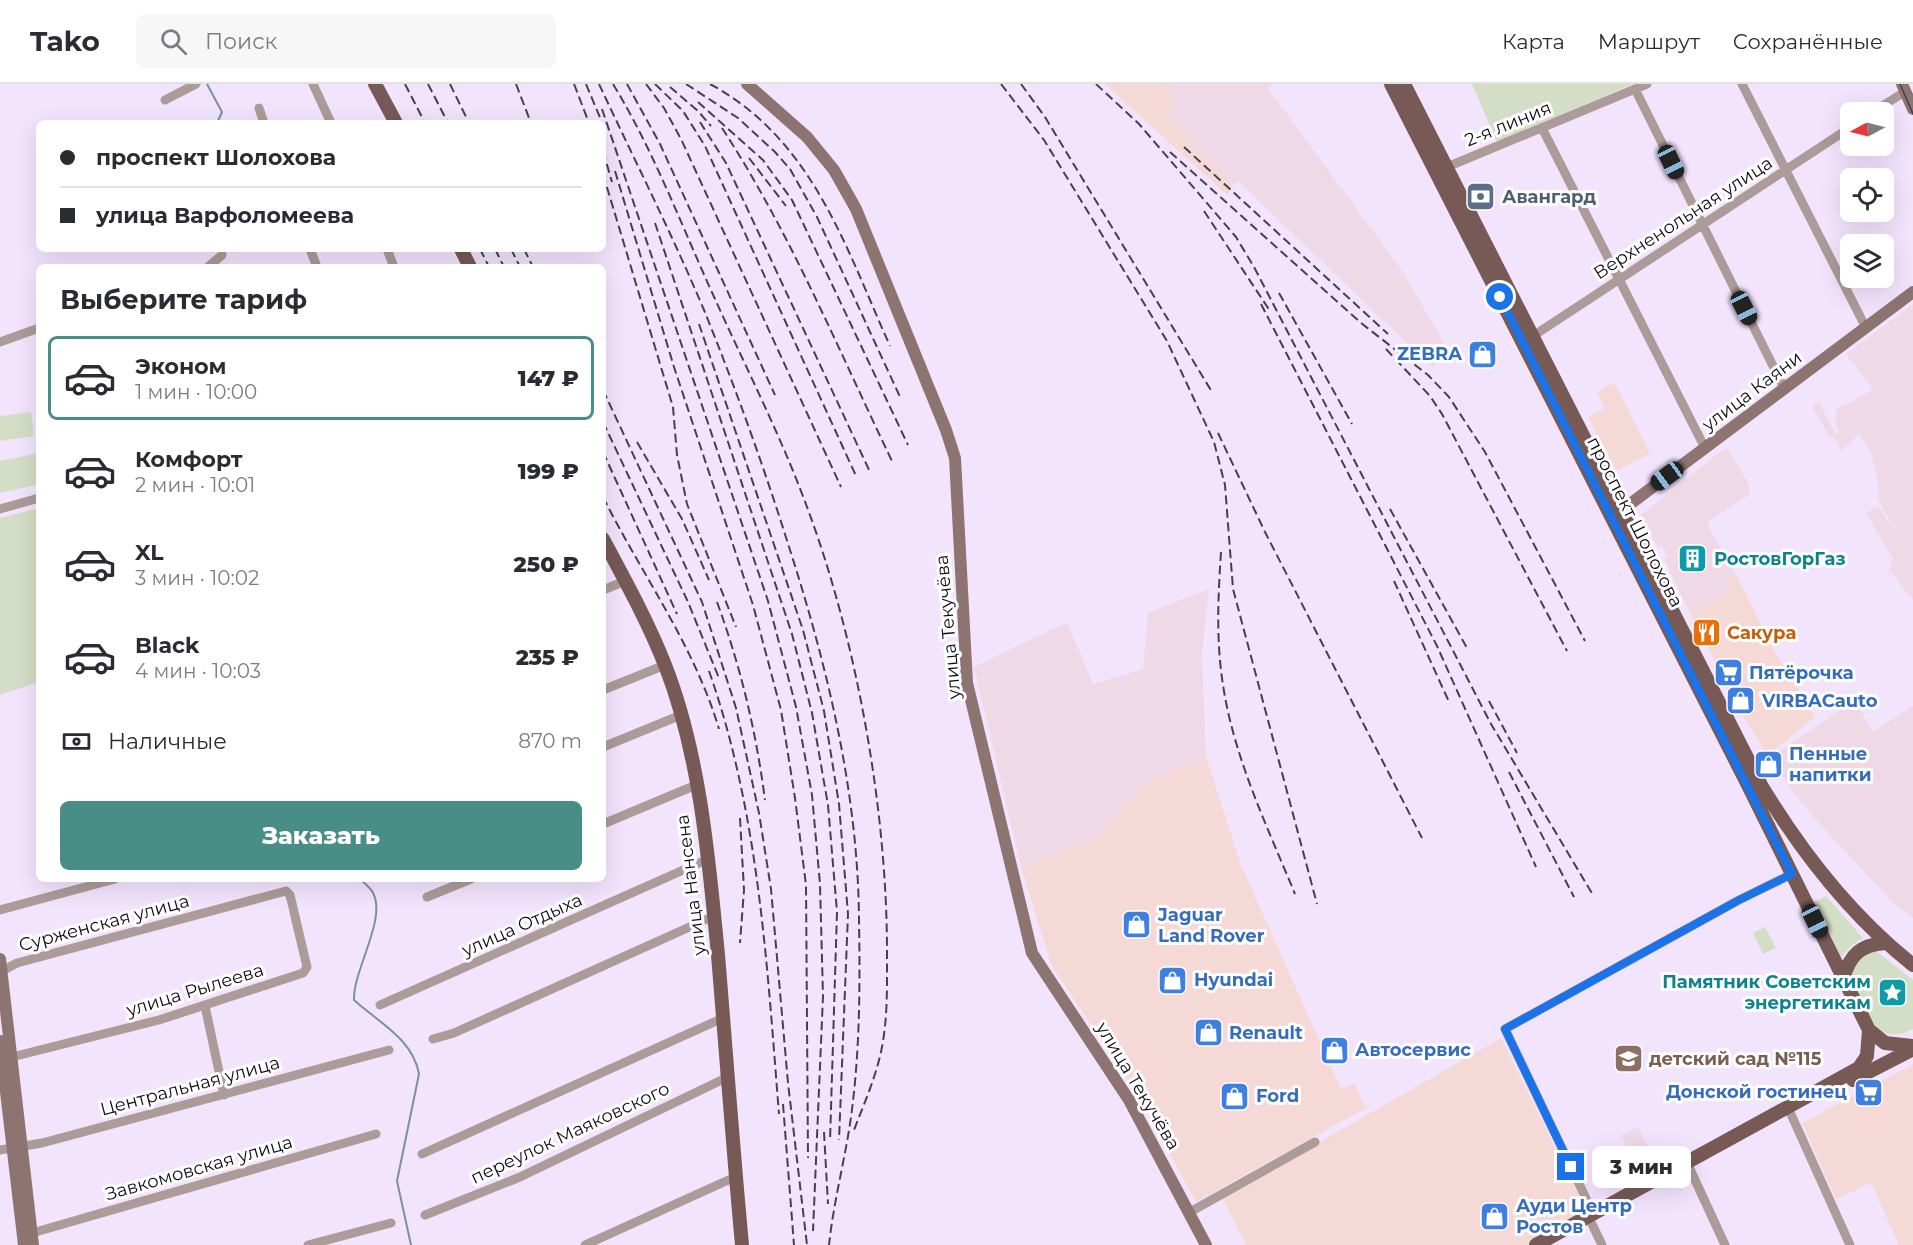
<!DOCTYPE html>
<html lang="ru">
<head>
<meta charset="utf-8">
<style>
  :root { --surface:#fff; --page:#f7f7f7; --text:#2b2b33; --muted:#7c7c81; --line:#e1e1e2; --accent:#488e86 }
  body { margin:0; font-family:Montserrat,sans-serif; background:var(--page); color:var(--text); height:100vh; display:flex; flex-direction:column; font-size:22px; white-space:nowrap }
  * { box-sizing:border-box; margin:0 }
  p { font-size:20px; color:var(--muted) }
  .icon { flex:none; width:33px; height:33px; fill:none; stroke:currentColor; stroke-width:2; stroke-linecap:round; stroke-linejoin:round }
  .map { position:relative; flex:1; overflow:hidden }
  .details { position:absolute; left:36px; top:180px; width:570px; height:618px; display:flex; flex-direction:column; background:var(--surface); border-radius:9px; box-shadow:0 6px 24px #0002 }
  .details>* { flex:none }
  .hud { position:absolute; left:36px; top:36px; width:570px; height:132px; border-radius:9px; box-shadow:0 6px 24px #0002; display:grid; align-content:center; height:132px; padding:0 24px; background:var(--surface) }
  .needle { width:39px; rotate:263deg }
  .buttons { position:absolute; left:1840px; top:18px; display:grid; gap:12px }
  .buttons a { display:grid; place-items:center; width:54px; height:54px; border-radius:9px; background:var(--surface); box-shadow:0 6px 24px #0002; font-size:30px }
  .end { position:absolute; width:27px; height:27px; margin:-14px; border:8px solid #1a73e8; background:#fff; box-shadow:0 0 0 3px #fff }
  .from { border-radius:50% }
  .bubble { position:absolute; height:42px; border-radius:9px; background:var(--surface); box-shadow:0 6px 24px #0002; font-size:20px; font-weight:800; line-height:42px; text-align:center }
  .car { position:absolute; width:18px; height:36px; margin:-18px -9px; border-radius:8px; box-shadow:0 0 4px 2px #0007; background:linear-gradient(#222 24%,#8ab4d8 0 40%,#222 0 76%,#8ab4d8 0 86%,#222 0) }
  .hud b { display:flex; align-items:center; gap:21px; height:57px; font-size:22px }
  .hud b+b { border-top:2px solid var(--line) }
  .hud i { width:15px; height:15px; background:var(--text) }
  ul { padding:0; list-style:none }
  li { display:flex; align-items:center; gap:18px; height:84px; margin:0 12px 9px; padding:0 12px; border:3px solid transparent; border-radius:9px }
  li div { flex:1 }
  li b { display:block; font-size:22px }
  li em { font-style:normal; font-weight:800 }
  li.active { border-color:var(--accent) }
  li>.icon { width:54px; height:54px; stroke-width:1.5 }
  h2 { padding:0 24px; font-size:27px; line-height:72px }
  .pay { display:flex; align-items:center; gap:15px; height:66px; padding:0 24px; font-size:22px }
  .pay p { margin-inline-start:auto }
  .primary-button { display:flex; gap:12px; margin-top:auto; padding:12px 24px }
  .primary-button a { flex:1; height:69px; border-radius:9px; background:var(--accent); color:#fff; font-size:24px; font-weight:800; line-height:69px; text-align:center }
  header { display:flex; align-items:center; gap:36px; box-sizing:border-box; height:84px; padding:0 30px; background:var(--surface); border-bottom:2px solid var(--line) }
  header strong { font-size:28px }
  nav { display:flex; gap:33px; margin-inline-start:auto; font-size:21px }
  .search { width:420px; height:54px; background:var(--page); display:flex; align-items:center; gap:15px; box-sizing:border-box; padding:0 21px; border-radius:9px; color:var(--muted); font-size:22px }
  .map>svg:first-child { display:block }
  .commercial { fill:#f4d9d7 }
  .industrial { fill:#efd9e6 }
  .green { fill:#d4ddc5 }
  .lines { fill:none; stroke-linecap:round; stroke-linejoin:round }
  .stream { stroke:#7c909f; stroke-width:2 }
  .street { stroke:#ac9b98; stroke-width:9 }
  .secondary { stroke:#8e7471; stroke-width:12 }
  .primary { stroke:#775956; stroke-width:14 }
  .tram { stroke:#473f4e; stroke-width:1.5 }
  .rail { stroke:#473f4e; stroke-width:2; stroke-dasharray:9 4.5; stroke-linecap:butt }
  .route { stroke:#1a73e8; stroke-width:8 }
  .labels { text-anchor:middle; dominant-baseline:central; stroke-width:6; stroke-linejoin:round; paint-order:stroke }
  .street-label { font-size:18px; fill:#110b16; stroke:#fff }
  .service-label { font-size:18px; font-weight:bold; fill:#4e5e75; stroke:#fff; text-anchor:start }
  .shop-label { font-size:18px; font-weight:bold; fill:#366cbe; stroke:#fff; text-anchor:start }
  .culture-label { font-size:18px; font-weight:bold; fill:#0d838f; stroke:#fff; text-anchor:start }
  .food-label { font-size:18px; font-weight:bold; fill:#c56008; stroke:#fff; text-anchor:start }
  .education-label { font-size:18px; font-weight:bold; fill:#785e54; stroke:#fff; text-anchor:start }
</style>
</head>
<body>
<header>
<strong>Tako</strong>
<div class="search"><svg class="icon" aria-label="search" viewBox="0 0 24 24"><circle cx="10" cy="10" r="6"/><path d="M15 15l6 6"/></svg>Поиск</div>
<nav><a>Карта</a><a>Маршрут</a><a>Сохранённые</a></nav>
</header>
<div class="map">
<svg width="1913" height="1161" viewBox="0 0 1913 1161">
  <rect width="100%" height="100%" fill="#f3e4fe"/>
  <path class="commercial" d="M1105 0H1167L1176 21 1169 27 1199 65 1234 101 1227 111Z
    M1614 298 1650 370 1616 387 1588 333 1605 324 1597 308Z
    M1736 490 1774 566 1815 633 1778 663 1766 669 1744 634 1690 529 1731 507 1725 496Z
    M1206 672 1241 781 1341 1005 1354 999 1366 1024 1196 1118 1142 1018 1051 880 1021 783 1096 754 1146 699Z
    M1501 954 1587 1128 1526 1161H1246L1222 1114Z
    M1913 980V1161H1899L1871 1099 1836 1115 1802 1039Z"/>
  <path class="industrial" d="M1167 0H1273L1268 4 1403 188 1447 264 1433 284 1238 97 1234 101 1199 65 1169 27 1176 20Z
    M1913 220V516L1889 486 1893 475 1866 429 1878 422 1898 450 1879 418 1877 392 1871 369 1859 350 1841 367 1834 353 1830 354 1812 323 1819 318 1835 349 1839 348 1835 339 1837 325 1873 306 1846 270Z
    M1726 363 1749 400 1750 410 1709 437 1708 442 1736 490 1725 496 1731 507 1690 529 1664 475 1668 473 1662 462 1658 464 1641 431Z
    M1209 505 1202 569 1206 672 1146 699 1096 754 1021 783 974 583 1067 538 1093 600 1143 585 1148 529Z
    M1855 616 1873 648 1913 622V834L1895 821 1807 726 1769 674Z
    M1638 1043 1658 1083 1643 1092 1621 1051Z"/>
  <path class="green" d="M1472 0H1633L1497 58Z
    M31 328 34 352 0 357V332Z
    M39 369V400L0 409V377Z
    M39 424V598L0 611V434Z
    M1826 812 1863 854 1852 861 1841 873 1814 818Z
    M1765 843 1776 864 1763 870 1753 849Z
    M1874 865 1913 896V945C1874 966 1865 922 1852 895L1850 888 1855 875Z"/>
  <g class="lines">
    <path class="stream" d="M207 0 222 28 217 39
      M360 795C364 799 371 804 373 809 387 835 353 886 354 916 378 938 413 955 419 990L397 1097 411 1161"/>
    <path class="street" d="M313 0 331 39
      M1742 0 1866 244
      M1635 5 1785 306
      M165 16 196 0
      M259 24 264 39
      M1873 28 1906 7
      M1542 44 1705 364
      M1447 83 1647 0
      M310 165 317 183
      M387 165 394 183
      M208 183 222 171
      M1533 252 1851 43
      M0 258 39 244
      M0 425 39 414
      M603 506 625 497
      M603 606 665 581
      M603 663 681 631
      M603 740 696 701
      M427 813 471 795
      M0 826 115 795
      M2 887 17 879 286 807 290 811 307 883 303 889 159 936 12 973
      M380 921 708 775
      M205 922 224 1011
      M433 955 454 949 714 832
      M1790 1028 1850 1161
      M0 1066 42 1059 389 966
      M422 1070 723 934
      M1690 1085 1725 1161
      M1190 1128 1315 1058
      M1593 1129 1505 945 1739 816 1792 790
      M425 1131 520 1093 728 993
      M1592 1140 1602 1161
      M32 1149 376 1050
      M308 1161 391 1139
      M585 1161 735 1093"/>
    <path class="secondary" d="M747 0 807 53 834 86 856 125 946 346 955 374 967 599 1032 869 1129 1016 1206 1161
      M1902 0 1913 25
      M1614 432 1913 208
      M0 875 33 1161
      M0 957 24 1161"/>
    <path class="primary" d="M375 0 396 39
      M1391 0 1749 703 1869 946 1885 959 1913 962
      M1404 0 1761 701C1802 769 1850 831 1913 881
      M461 165 470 183
      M603 455C625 496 648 538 665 581 700 670 709 777 718 871 726 968 733 1064 742 1161
      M1843 895C1850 870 1861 861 1885 859
      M1853 996 1913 965
      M1536 1161 1859 984 1867 972 1869 946"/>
    <path class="tram" d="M1900 0 1913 30"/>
    <path class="rail" d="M405 0 425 39
      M428 0 448 39
      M450 0 469 39
      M516 0 531 39
      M574 0 589 39
      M586 0 601 36
      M599 0C634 75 672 150 704 226 736 305 765 386 790 466 828 585 858 710 859 835 860 896 860 957 853 1017 848 1065 834 1113 829 1161
      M613 0C654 67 682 143 715 215 746 284 781 352 807 423 857 557 887 726 887 868 887 901 888 935 881 968 875 995 864 1020 854 1046
      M627 0 660 60 775 311
      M646 0 664 24 681 55 841 403
      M655 0 683 27 705 62 857 394
      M686 0 738 34 775 68 790 85 817 133 901 315
      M710 0C813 56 845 162 890 262
      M1001 0 1044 56 1167 257 1214 358 1225 401 1233 505 1317 820
      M1021 0 1045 33 1212 308
      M1096 0 1139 40 1236 153 1254 183 1491 640 1593 811
      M670 3 698 27 711 42
      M698 18 763 76 792 116 908 361
      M602 25 768 517 796 623 812 711 820 800 823 912 813 1147
      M700 38 726 79 870 388
      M722 44C790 148 838 265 892 377
      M1184 63 1388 250
      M603 67 612 98
      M1170 68 1361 239 1428 291 1449 313 1485 368 1585 557
      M749 74 786 122
      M615 87 674 283 753 521 781 626 795 714 806 801 808 1074
      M603 90 673 323 677 371 687 420 736 543
      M1204 127 1270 227
      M655 139 792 550 812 629 828 721 837 828 830 1057
      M480 165 489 183
      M495 165 504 183
      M511 165 520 183
      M524 165 533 183
      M1279 209 1352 340
      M1261 220 1437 562 1536 783
      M699 240 803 546 824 627 839 720 848 830 839 1056
      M1386 265 1430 312 1442 330 1567 567
      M603 306 702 518 736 624 759 729 771 805 788 999 807 1161
      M603 338 688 518 719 594
      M1218 349 1265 448 1422 754
      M637 358 682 435 709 496
      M603 368 677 530
      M603 413C642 491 694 561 719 645
      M1390 425 1467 564
      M1221 468C1218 512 1216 557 1223 601 1234 674 1267 742 1295 810
      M1394 497 1450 620
      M717 518C741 584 756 647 765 716
      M709 587C759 729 767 881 779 1030
      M1489 617 1517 669
      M1509 688 1574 813
      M740 734 744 806 740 859
      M783 1020 794 1161
      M824 1048 828 1120"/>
  </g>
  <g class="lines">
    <path class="route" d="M1500 213 1792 790 1739 816 1505 945 1571 1083"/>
  </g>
  <defs>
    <symbol id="bank-square" viewBox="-11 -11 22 22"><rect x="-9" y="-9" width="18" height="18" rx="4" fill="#5c6f8a" stroke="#fff"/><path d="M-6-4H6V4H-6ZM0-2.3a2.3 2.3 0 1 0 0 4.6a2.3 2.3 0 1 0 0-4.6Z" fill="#fff"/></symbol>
    <symbol id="shop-square" viewBox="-11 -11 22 22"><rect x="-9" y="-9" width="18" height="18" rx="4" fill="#3f7fe0" stroke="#fff"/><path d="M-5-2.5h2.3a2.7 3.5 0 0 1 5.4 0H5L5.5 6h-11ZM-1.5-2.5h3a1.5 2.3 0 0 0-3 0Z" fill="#fff"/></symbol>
    <symbol id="building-square" viewBox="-11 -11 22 22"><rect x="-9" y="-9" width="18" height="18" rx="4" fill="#0f9aa8" stroke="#fff"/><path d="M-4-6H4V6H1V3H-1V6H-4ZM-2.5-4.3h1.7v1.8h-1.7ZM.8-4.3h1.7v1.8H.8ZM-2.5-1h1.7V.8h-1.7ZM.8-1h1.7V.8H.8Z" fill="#fff"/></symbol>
    <symbol id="restaurant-square" viewBox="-11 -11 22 22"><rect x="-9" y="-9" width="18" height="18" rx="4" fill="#e8710a" stroke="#fff"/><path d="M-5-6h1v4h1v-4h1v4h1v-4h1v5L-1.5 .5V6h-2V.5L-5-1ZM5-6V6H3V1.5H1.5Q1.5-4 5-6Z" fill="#fff"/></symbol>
    <symbol id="supermarket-square" viewBox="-11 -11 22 22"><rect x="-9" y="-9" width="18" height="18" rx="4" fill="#3f7fe0" stroke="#fff"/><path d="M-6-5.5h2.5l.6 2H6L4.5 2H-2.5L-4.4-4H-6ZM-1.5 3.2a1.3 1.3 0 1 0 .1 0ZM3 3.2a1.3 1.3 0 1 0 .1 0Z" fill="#fff"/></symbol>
    <symbol id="sight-square" viewBox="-11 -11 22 22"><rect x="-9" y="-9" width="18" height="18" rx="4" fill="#0f9aa8" stroke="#fff"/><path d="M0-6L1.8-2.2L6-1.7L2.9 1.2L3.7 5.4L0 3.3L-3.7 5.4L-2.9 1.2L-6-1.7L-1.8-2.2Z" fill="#fff"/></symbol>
    <symbol id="school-square" viewBox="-11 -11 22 22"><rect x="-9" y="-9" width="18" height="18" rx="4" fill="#8d6e63" stroke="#fff"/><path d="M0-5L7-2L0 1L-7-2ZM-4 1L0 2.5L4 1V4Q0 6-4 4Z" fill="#fff"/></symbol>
  </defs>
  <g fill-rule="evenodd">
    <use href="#bank-square" x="1464" y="96" width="33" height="33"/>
    <use href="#shop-square" x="1466" y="254" width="33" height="33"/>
    <use href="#building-square" x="1676" y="458" width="33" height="33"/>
    <use href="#restaurant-square" x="1690" y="532" width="33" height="33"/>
    <use href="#supermarket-square" x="1712" y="572" width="33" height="33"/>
    <use href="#shop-square" x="1724" y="600" width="33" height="33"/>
    <use href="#shop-square" x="1752" y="664" width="33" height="33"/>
    <use href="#shop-square" x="1120" y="824" width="33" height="33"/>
    <use href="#shop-square" x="1156" y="880" width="33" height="33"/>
    <use href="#sight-square" x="1876" y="892" width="33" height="33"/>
    <use href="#shop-square" x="1192" y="932" width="33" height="33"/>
    <use href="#shop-square" x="1318" y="950" width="33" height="33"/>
    <use href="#school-square" x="1612" y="958" width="33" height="33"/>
    <use href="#supermarket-square" x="1852" y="992" width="33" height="33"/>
    <use href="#shop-square" x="1218" y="996" width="33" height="33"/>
    <use href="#shop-square" x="1478" y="1116" width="33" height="33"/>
  </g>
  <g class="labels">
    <g class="street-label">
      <text transform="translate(1508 40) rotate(-22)">2-я линия</text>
      <text transform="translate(1683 134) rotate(-33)">Верхненольная улица</text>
      <text transform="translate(1752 307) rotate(-37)">улица Каяни</text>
      <text transform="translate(1635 438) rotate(63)">проспект Шолохова</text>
      <text transform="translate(948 543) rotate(-95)">улица Текучёва</text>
      <text transform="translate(691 801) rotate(-97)">улица Нансена</text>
      <text transform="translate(104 839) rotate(-15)">Сурженская улица</text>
      <text transform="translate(522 841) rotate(-24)">улица Отдыха</text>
      <text transform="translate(195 906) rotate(-17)">улица Рылеева</text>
      <text transform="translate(190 1002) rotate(-15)">Центральная улица</text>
      <text transform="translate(1138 1002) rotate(59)">улица Текучёва</text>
      <text transform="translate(570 1049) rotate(-25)">переулок Маяковского</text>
      <text transform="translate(199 1084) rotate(-16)">Завкомовская улица</text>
    </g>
    <g class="service-label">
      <text x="1502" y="113">Авангард</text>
    </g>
    <g class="shop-label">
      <text x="1462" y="270" text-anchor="end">ZEBRA</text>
      <text x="1749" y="589">Пятёрочка</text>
      <text x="1762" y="617">VIRBACauto</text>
      <text x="1789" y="670">Пенные<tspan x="1789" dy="21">напитки</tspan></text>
      <text x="1158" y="831">Jaguar<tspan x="1158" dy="21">Land Rover</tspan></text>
      <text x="1194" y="896">Hyundai</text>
      <text x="1229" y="949">Renault</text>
      <text x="1355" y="966">Автосервис</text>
      <text x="1847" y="1008" text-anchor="end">Донской гостинец</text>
      <text x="1256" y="1012">Ford</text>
      <text x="1516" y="1122">Ауди Центр<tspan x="1516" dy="21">Ростов</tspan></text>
    </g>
    <g class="culture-label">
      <text x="1714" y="475">РостовГорГаз</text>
      <text x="1871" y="898" text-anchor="end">Памятник Советским<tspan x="1871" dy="21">энергетикам</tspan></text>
    </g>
    <g class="food-label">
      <text x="1727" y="549">Сакура</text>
    </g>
    <g class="education-label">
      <text x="1649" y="975">детский сад №115</text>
    </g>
  </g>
</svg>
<div class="buttons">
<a><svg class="needle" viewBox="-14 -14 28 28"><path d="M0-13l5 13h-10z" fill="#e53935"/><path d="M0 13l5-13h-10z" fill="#7c7c81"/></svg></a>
<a><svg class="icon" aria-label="locate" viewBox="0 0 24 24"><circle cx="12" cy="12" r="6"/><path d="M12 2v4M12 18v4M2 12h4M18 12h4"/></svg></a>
<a><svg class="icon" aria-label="layers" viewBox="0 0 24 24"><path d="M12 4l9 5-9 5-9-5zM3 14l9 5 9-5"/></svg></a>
</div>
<i class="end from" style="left:1500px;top:213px"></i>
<i class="end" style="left:1571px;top:1083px"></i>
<div class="bubble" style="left:1592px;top:1062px;width:99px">3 мин</div>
<i class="car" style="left:1671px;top:78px;rotate:154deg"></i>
<i class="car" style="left:1744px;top:224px;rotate:153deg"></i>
<i class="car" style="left:1667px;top:392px;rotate:234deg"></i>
<i class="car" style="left:1815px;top:837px;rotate:154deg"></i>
<div class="hud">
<b><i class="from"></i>проспект Шолохова</b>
<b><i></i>улица Варфоломеева</b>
</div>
<section class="details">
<h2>Выберите тариф</h2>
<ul>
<li class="active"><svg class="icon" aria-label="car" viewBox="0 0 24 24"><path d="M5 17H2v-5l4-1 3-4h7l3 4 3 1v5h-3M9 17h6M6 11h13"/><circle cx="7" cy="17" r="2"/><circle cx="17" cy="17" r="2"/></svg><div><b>Эконом</b><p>1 мин · 10:00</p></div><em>147 ₽</em></li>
<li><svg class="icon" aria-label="car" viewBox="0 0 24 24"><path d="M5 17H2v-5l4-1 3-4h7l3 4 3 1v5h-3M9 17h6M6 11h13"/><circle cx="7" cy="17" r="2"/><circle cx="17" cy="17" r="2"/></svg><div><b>Комфорт</b><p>2 мин · 10:01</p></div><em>199 ₽</em></li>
<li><svg class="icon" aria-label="car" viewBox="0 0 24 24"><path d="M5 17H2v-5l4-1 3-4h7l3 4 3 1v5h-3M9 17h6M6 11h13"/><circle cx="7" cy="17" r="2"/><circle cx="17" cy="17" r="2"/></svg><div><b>XL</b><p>3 мин · 10:02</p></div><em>250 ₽</em></li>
<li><svg class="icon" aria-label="car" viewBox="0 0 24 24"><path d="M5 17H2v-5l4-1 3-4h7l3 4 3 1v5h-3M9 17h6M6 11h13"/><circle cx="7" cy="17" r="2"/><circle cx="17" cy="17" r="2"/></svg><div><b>Black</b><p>4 мин · 10:03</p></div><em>235 ₽</em></li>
</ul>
<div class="pay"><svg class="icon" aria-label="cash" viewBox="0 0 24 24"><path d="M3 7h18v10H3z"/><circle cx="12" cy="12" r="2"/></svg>Наличные<p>870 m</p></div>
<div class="primary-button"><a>Заказать</a></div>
</section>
</div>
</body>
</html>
